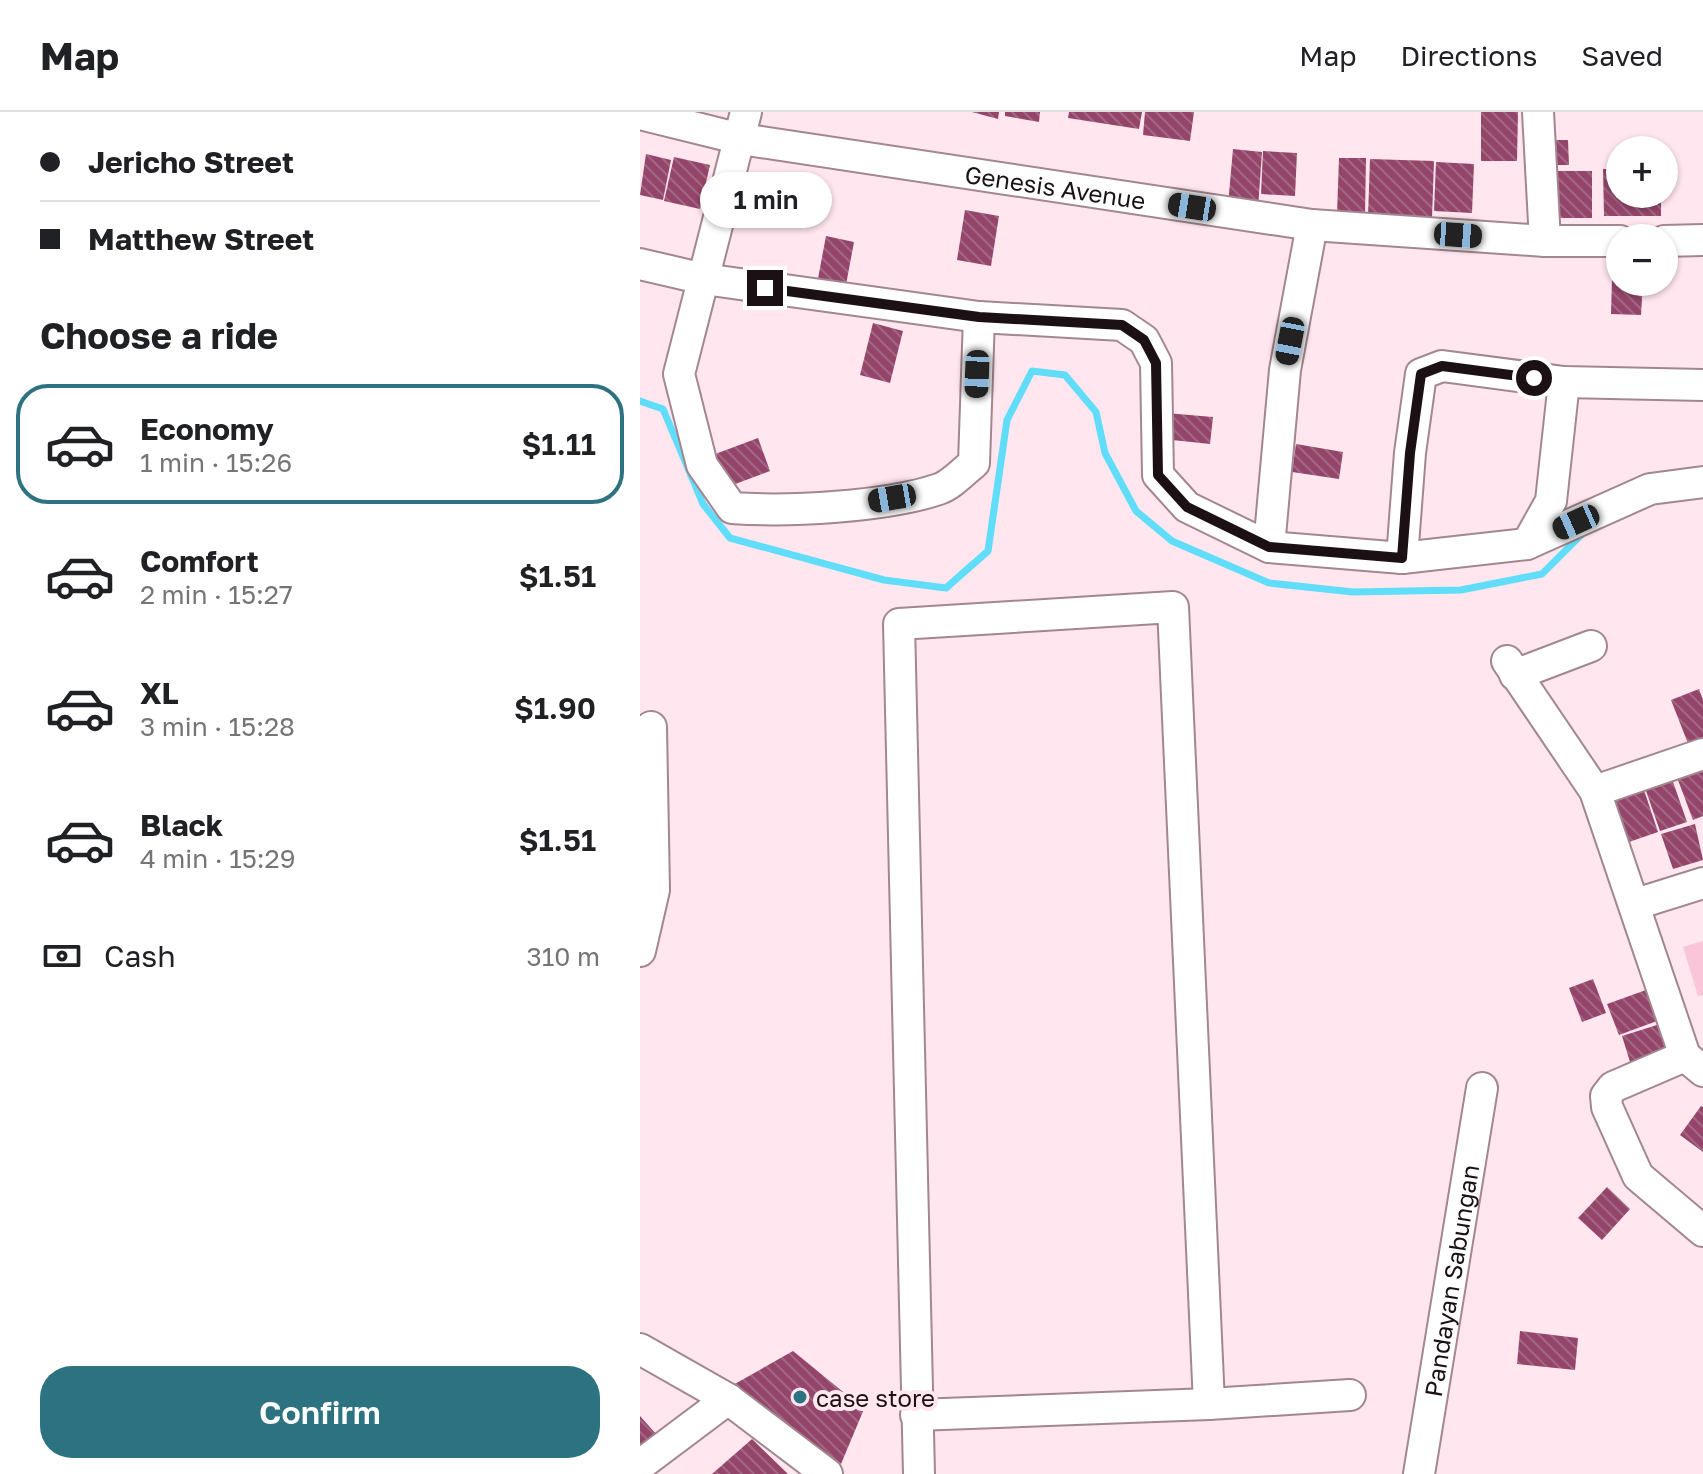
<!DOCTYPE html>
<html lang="en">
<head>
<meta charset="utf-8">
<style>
  :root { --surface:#fff; --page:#f6f6f6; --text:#202124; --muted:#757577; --line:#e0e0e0; --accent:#2d7281 }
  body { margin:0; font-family:"Golos Text",sans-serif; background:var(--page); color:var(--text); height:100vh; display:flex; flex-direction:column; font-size:30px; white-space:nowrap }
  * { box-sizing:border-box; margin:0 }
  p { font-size:26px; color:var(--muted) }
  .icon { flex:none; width:44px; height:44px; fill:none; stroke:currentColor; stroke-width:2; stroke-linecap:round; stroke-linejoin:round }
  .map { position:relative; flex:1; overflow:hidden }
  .drawer { display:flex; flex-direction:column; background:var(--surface); width:640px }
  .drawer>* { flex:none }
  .hud { display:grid; align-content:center; height:176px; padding:0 40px; background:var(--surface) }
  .fabs { position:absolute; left:966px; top:24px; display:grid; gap:16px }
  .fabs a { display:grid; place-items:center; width:72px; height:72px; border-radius:50%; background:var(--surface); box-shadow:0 2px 6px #0004; font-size:40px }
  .end { position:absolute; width:36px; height:36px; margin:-18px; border:10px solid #1b1115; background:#fff; box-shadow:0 0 0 4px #fff }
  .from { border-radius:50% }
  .bubble { position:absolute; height:56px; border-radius:28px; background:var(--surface); box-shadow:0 2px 6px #0004; font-size:26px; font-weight:600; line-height:56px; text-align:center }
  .car { position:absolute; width:24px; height:48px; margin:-24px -12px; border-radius:10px; box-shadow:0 0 6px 2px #0007; background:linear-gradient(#222 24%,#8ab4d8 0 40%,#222 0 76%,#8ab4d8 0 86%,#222 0) }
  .hud b { display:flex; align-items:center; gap:28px; height:76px; font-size:30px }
  .hud b+b { border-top:2px solid var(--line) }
  .hud i { width:20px; height:20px; background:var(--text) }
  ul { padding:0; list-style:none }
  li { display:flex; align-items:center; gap:24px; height:120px; margin:0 16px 12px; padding:0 24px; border:4px solid transparent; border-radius:32px }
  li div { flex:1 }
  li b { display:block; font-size:30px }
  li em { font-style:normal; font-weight:600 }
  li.current { border-color:var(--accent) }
  li>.icon { width:72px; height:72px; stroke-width:1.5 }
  h2 { padding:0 40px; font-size:36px; line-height:96px }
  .pay { display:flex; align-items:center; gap:20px; height:88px; padding:0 40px; font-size:30px }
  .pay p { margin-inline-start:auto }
  .primary-button { display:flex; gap:16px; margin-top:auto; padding:16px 40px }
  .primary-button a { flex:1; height:92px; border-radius:32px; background:var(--accent); color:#fff; font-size:32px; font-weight:600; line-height:92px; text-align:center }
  header { display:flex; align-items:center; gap:48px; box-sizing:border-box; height:112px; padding:0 40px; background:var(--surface); border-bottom:2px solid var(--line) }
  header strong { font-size:38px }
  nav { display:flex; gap:44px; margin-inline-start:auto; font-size:28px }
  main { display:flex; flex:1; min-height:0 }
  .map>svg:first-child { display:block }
  .garden { fill:#fac4d9 }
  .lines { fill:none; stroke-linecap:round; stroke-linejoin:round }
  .stream { stroke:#60ddf8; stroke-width:7 }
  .building { fill:url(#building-back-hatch) }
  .minor-casing { stroke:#a28691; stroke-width:34 }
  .minor { stroke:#fff; stroke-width:30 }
  .route { stroke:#1b1115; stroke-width:10 }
  .poi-dot { fill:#2d7281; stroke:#ffe6ef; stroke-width:3 }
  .labels { text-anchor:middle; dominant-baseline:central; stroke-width:8; stroke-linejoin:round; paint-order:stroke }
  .street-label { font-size:24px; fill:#1b1115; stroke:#ffe6ef }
  .poi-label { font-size:24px; fill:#1b1115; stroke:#ffe6ef; text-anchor:start }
</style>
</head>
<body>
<header>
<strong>Map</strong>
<nav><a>Map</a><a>Directions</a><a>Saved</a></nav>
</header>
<main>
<section class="drawer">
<div class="hud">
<b><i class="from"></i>Jericho Street</b>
<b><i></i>Matthew Street</b>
</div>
<h2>Choose a ride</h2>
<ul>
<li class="current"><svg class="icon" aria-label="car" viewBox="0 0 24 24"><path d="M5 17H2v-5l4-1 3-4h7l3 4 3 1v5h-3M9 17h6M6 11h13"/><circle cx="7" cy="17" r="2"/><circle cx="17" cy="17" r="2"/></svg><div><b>Economy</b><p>1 min · 15:26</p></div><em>$1.11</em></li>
<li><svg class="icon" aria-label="car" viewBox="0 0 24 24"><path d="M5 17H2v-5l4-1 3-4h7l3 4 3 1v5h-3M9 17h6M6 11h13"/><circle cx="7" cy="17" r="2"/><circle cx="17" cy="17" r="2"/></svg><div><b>Comfort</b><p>2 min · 15:27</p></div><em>$1.51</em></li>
<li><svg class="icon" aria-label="car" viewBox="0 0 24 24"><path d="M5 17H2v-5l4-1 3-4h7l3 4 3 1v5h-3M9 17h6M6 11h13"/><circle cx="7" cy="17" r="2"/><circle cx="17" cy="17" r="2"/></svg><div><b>XL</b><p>3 min · 15:28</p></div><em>$1.90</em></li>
<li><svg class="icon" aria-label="car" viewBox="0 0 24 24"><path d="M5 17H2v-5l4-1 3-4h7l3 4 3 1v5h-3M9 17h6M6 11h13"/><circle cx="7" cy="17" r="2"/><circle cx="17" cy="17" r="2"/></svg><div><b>Black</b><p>4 min · 15:29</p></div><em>$1.51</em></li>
</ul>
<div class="pay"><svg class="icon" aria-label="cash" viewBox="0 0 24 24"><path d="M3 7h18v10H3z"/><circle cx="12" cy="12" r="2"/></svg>Cash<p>310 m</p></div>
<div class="primary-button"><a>Confirm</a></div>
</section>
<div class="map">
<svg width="1063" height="1362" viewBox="0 0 1063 1362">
  <defs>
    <pattern id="building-back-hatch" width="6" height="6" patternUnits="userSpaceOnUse" patternTransform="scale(2)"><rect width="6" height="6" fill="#95456a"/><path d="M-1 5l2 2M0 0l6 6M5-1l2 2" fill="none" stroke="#a06882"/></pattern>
  </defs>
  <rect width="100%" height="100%" fill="#ffe6ef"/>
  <path class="garden" d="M1063 829V883L1058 884 1043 835Z"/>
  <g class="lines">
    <path class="stream" d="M0 289 23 297 63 392 90 426 244 468 306 476 348 439 367 308 392 259 425 263 456 300 465 341 496 399 532 429 629 471 713 480 821 478 902 462 941 423"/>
  </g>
  <path class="building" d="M332 0H359L358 7Z
    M365 0H400L399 10 365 4Z
    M429 0H502L499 17 428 6Z
    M505 0H554L550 29 503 23Z
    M841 0H878L877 49H841Z
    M910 28H928L929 53H911Z
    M593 37 622 40 618 96 588 93Z
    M623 39 657 41 655 84 621 82Z
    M6 42 31 48 23 88 0 83Z
    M34 45 70 53 60 97 24 89Z
    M699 46H726L725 103 697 102Z
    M730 47 794 49 792 106 728 104Z
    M796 50 834 52 832 101 794 99Z
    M963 57H980V82H1021V104H964Z
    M913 59H952V106H913Z
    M325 98 359 104 351 154 317 148Z
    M186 124 214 130 205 178 177 172Z
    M972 167 1003 170 1001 203 971 202Z
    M233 211 263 219 250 271 220 263Z
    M526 301 573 305 570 332 523 327Z
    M118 326 130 359 82 377 70 344Z
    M656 332 703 340 699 367 652 360Z
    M1059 577 1063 588V629L1049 634 1031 588Z
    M1063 658V704L1053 708 1038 668Z
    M1032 667 1047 710 1020 719 1005 676Z
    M1004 678 1018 720 989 730 974 687Z
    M1055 712 1063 748 1033 757 1021 722Z
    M953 867 966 901 942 910 929 876Z
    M1006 878 1017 909 979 923 967 892Z
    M1017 913 1027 942 991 953 982 924Z
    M1061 994 1063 995V1040L1040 1023Z
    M967 1075 990 1097 962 1128 938 1106Z
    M880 1219 938 1226 935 1258 877 1252Z
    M153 1239 224 1297 201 1352 93 1273Z
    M0 1304 17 1323 0 1336Z
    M112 1327 148 1362H72Z"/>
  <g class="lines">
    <defs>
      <g id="minor">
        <path d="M106 0 39 262 62 353 92 396C148 400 246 395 299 377 311 373 324 359 334 351L339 205"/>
        <path d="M898 0 905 129"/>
        <path id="s1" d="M0 2 101 27 672 113 905 129H980"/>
        <path d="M1024 129 1063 128"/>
        <path d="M0 152 64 167 339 205 482 213 504 228 516 251 518 363 547 395 629 435 762 446 887 432 1010 377 1063 370"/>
        <path d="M887 432 911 389 924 270"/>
        <path d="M629 435 645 258 672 113"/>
        <path d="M762 446 770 341 781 262 802 254 924 270 1063 273"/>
        <path d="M867 549 955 679 1045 944 1063 959"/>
        <path d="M875 563 951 534"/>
        <path d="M955 679 1063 642"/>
        <path d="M996 792 1063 771"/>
        <path d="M0 839 14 778 11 615"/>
        <path d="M1045 944 973 975 966 984 967 995 998 1064 1063 1119"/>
        <path d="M0 1237 88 1287 187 1362"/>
        <path d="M276 1303 569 1292"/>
        <path d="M0 1353 88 1287"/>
        <path d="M279 1362 259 512 533 495 569 1292 710 1283"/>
        <path id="s2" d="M779 1362 842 976"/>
      </g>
    </defs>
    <use href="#minor" class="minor-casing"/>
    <use href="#minor" class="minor"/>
  </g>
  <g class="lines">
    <path class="route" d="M125 176 339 205 482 213 504 228 516 251 518 363 547 395 629 435 762 446 770 341 781 262 802 254 894 266"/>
  </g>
  <circle class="poi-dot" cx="160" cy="1285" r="8"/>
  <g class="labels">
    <g class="street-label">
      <text stroke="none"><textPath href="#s1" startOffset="422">Genesis Avenue</textPath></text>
      <text stroke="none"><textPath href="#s2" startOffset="196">Pandayan Sabungan</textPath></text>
    </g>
    <g class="poi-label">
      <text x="176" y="1285">case store</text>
    </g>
  </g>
</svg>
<div class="fabs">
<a>+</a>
<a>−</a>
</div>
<i class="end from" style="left:894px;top:266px"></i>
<i class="end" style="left:125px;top:176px"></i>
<div class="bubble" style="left:60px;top:60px;width:132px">1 min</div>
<i class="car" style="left:552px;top:95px;rotate:279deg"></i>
<i class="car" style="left:818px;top:123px;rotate:94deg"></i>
<i class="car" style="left:650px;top:229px;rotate:191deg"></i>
<i class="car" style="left:337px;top:262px;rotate:182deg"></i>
<i class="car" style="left:252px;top:386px;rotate:260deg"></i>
<i class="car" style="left:936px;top:410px;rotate:246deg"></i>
</div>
</main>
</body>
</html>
